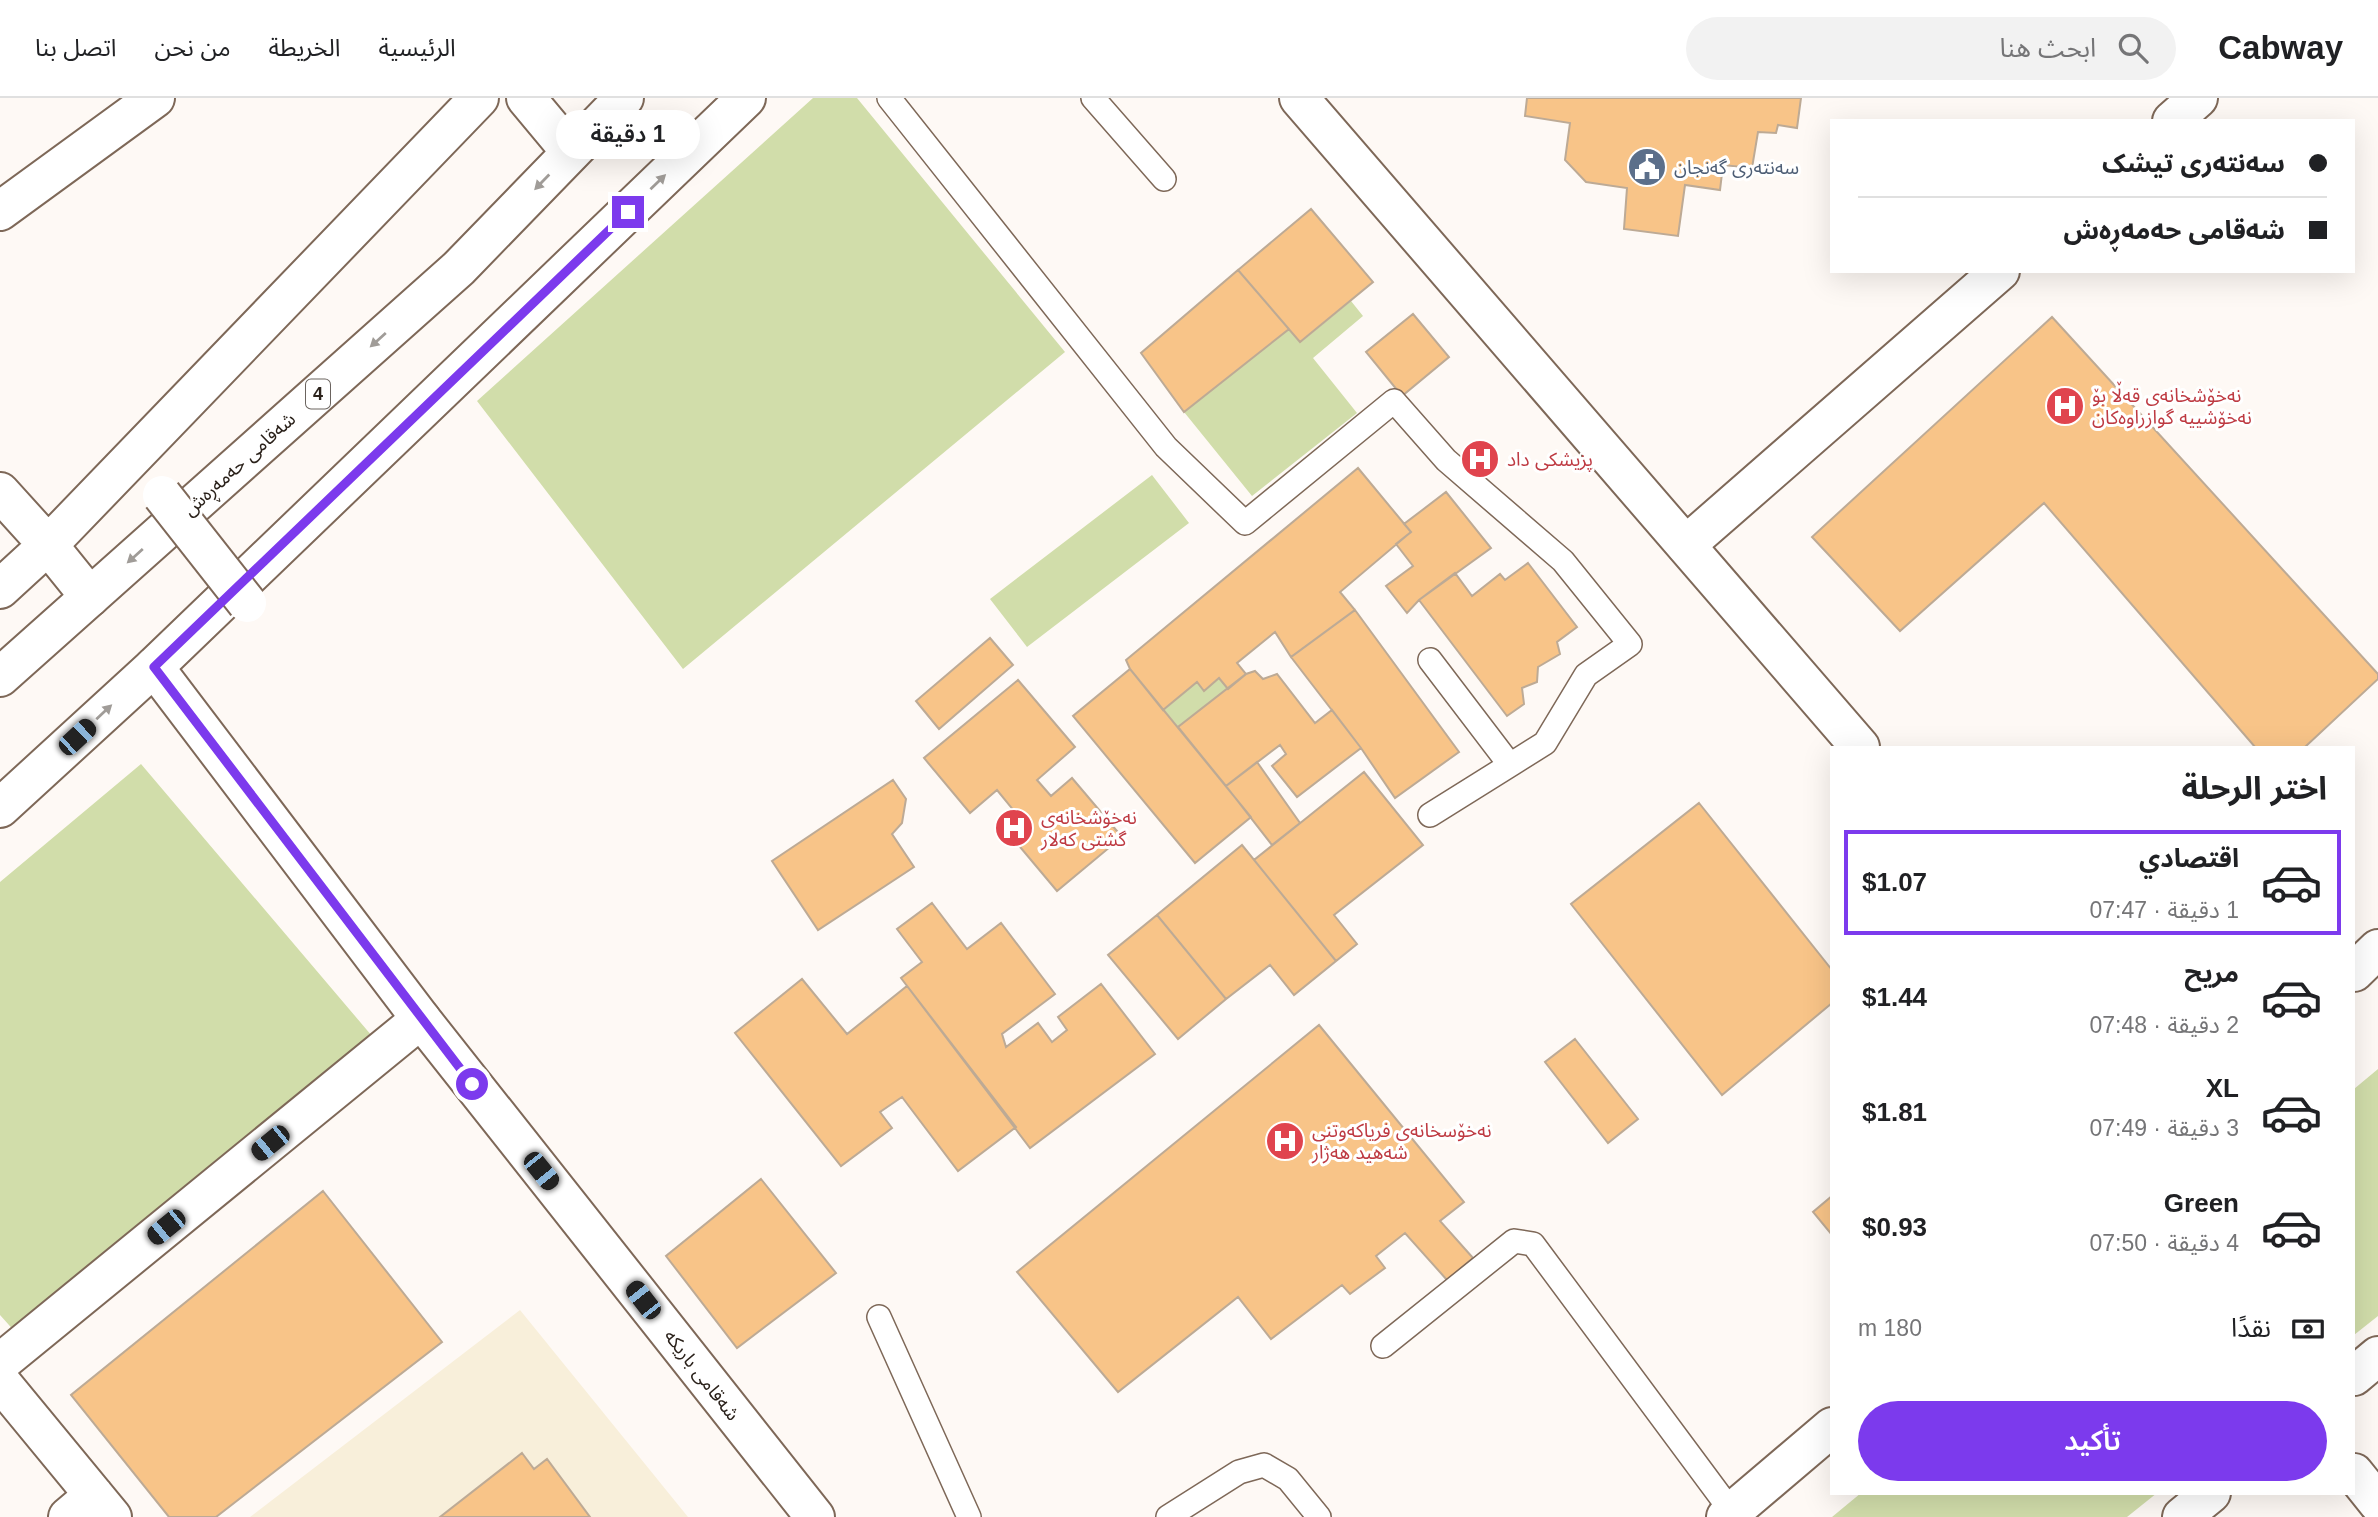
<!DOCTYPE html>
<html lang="ar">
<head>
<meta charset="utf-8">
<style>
  :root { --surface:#fff; --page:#f2f2f2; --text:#202124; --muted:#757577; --line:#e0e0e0; --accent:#7c3aed }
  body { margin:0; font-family:Helvetica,"Noto Sans Arabic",sans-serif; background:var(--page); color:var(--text); direction:rtl; height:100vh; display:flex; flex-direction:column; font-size:26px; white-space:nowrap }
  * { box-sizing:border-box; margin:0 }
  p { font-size:23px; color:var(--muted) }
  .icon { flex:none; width:38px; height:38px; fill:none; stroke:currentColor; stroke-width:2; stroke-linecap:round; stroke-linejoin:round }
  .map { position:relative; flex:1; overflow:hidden; direction:ltr }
  .panel { position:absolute; left:1830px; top:648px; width:525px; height:749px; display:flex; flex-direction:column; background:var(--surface); border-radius:0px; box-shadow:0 7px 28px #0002; direction:rtl }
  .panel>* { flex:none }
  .top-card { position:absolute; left:1830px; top:21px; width:525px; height:154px; border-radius:0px; box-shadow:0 7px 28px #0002; direction:rtl; display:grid; align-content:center; height:154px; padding:0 28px; background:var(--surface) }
  .end { position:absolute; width:32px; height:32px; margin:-16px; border:9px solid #7c3aed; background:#fff; box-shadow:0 0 0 4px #fff }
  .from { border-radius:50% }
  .bubble { position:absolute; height:49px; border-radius:24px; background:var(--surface); box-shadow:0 7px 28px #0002; font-size:23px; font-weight:600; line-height:49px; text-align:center; direction:rtl }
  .car { position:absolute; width:21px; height:42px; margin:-21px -10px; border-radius:9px; box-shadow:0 0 5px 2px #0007; background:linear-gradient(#222 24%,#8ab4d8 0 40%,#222 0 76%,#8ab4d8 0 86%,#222 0) }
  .top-card b { display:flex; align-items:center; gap:24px; height:66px; font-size:26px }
  .top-card b+b { border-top:2px solid var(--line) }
  .top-card i { width:18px; height:18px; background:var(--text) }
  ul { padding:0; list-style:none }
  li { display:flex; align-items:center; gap:21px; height:105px; margin:0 14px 10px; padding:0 14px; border:4px solid transparent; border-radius:0px }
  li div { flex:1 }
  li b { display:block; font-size:26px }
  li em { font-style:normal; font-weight:600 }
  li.current { border-color:var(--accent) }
  li>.icon { width:63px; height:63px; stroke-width:1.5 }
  h2 { padding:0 28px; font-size:32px; line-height:84px }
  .pay { display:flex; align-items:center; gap:18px; height:77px; padding:0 28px; font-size:26px }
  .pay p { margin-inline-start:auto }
  .primary-button { display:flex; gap:14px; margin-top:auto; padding:14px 28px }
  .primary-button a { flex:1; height:80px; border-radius:42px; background:var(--accent); color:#fff; font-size:28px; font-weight:600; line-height:80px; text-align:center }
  header { display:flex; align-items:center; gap:42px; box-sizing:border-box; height:98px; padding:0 35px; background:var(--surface); border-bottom:2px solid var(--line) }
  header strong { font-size:33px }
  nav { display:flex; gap:38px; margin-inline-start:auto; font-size:24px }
  .search { width:490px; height:63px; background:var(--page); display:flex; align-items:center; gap:18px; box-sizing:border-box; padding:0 24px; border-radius:38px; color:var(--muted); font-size:26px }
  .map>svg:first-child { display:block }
  .education { fill:#f8efda }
  .green { fill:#d1ddaa }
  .building { fill:#f8c488; stroke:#bdaa95; stroke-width:2 }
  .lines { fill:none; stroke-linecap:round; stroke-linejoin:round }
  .lane-casing { stroke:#7e6858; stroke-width:26 }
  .street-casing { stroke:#7e6858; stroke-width:42 }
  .secondary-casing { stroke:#7e6858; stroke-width:42 }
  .highway-casing { stroke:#7e6858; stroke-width:42 }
  .lane { stroke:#fff; stroke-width:23 }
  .street { stroke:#fff; stroke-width:38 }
  .secondary { stroke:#fff; stroke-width:38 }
  .highway { stroke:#fff; stroke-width:38 }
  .street-bridge-casing { stroke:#7e6858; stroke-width:42; stroke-linecap:butt }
  .street-bridge { stroke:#fff; stroke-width:38 }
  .oneway { fill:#a09c98 }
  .route { stroke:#7c3aed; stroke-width:9 }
  .labels { text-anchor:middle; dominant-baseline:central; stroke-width:6; stroke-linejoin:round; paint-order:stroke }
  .shield { fill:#fff; stroke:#6b645f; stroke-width:2 }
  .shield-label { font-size:18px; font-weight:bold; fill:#2b221b }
  .service-label { font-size:19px; fill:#4e5e75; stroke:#fff; text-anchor:start }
  .health-label { font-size:19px; fill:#be3a42; stroke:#fff; text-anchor:start }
  .street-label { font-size:19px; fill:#2b221b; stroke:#fff }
</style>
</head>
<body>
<header>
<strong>Cabway</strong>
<div class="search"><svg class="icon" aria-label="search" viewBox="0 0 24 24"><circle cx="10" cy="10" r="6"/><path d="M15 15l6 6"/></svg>ابحث هنا</div>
<nav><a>الرئيسية</a><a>الخريطة</a><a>من نحن</a><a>اتصل بنا</a></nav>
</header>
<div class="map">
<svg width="2378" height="1419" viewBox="0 0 2378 1419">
  <rect width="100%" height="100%" fill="#fef9f5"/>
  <path class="education" d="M520 1212 688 1419H250Z"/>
  <path class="green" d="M813 0H857L1065 254 683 571 477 303Z
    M1351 203 1363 218 1313 260 1357 315 1252 398 1184 314 1289 231 1301 244Z
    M1152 377 1189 425 1027 549 990 501Z
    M1219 580 1228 591 1178 629 1164 612 1197 584 1204 592Z
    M141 666 372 938 17 1236 0 1217V784Z
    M2378 971V1218L2354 1237V991Z
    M1861 1395H2157L2127 1419H1832Z"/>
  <path class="building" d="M1527 0H1801L1797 30 1778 27 1776 35 1758 34 1752 70 1723 67 1720 92 1685 87 1678 138 1624 131 1627 90 1586 84 1565 62 1570 25 1525 18Z
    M1311 111 1373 184 1300 244 1238 172Z
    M1238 172 1289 231 1184 314 1141 255Z
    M1413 216 1449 259 1402 298 1366 254Z
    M2052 219 2378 576V581L2305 649H2255L2044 405 1900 533 1812 439Z
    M1358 370 1411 434 1340 494 1355 512 1291 559 1275 534 1237 565 1246 576 1228 591 1219 580 1204 593 1197 584 1163 612 1130 571 1126 562Z
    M1446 394 1491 450 1419 502 1407 515 1386 488 1413 468 1396 446 1411 434 1404 426Z
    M1528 465 1577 529 1557 544 1560 556 1538 569 1537 584 1522 590 1524 606 1507 618 1419 502 1455 475 1472 498 1500 476 1505 482Z
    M1355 512 1459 654 1395 700 1361 650 1291 559Z
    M990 540 1013 567 939 631 916 603Z
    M1130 571 1251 719 1195 765 1073 618Z
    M1255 573 1263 581 1277 576 1315 625 1332 612 1361 650 1297 699 1272 668 1286 656 1280 647 1226 688 1178 629 1246 576Z
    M1018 582 1075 649 1037 682 1051 698 1072 680 1122 739 1057 793 1005 731 1019 719 997 692 970 715 924 660Z
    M1257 664 1300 725 1272 747 1226 688Z
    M1364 674 1423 747 1334 817 1357 846 1336 863 1254 762Z
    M893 682 906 701 902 725 892 736 914 769 818 832 772 763Z
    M1699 705 1832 872V905L1722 997 1571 806Z
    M1242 747 1336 863 1294 897 1270 867 1226 901 1157 817Z
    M932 805 967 851 1001 825 1055 896 1002 936 1006 949 1038 925 1052 944 1067 932 1058 919 1101 886 1155 956 1030 1050 901 880 922 864 897 831Z
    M1157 817 1226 901 1178 941 1108 857Z
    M802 881 847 936 907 888 1016 1029 958 1073 902 999 880 1014 892 1030 841 1068 735 935Z
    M1319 927 1464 1104 1440 1123 1473 1160 1447 1182 1405 1135 1376 1158 1385 1170 1350 1196 1342 1187 1271 1241 1238 1199 1118 1294 1017 1174Z
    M1575 941 1638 1021 1608 1045 1545 964Z
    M761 1081 836 1175 737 1250 666 1158Z
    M323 1093 442 1244 216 1419H169L71 1297Z
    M1832 1098V1137L1813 1114Z
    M522 1355 534 1371 547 1361 590 1419H440Z"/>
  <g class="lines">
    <defs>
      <path id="lane" d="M889 0 1166 349 1245 425 1394 303 1446 362 1563 463 1630 546 1586 577 1545 645 1510 667 1430 562
        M1093 0 1164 81
        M1430 717 1510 667
        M879 1219 969 1419
        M1383 1248 1514 1143 1533 1146 1732 1414
        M1168 1419 1239 1374 1264 1367 1288 1381 1319 1419"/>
      <path id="street" d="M526 0 571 54
        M2172 23 2198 0
        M0 113 155 0
        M0 394 48 447 90 499
        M1686 447 2000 173
        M0 491 48 447 479 0
        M0 1265 421 921
        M2354 1278 2378 1258
        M0 1283 112 1419
        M2354 1375 2378 1405
        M68 1419 94 1397
        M2182 1419 2211 1395"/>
      <path id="secondary" d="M1299 0 1860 649
        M154 569 421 921 815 1419
        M2354 874 2378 851
        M1726 1419 1832 1329"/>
      <path id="highway" d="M0 579 459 170 624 0
        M0 710 154 569 746 0"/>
    </defs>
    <use href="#lane" class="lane-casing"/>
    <use href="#street" class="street-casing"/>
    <use href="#secondary" class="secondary-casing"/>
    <use href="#highway" class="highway-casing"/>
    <use href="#lane" class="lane"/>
    <use href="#street" class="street"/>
    <use href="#secondary" class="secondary"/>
    <use href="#highway" class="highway"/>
    <defs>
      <path id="street-bridge" d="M162 397 247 505"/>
    </defs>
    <use href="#street-bridge" class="street-bridge-casing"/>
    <use href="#street-bridge" class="street-bridge"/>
  </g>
  <defs><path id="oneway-solid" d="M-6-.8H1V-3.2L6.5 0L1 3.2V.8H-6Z" transform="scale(1.75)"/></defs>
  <g class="oneway">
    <use href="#oneway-solid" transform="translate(542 84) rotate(134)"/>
    <use href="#oneway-solid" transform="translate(658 84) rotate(-44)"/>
    <use href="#oneway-solid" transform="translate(378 242) rotate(138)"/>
    <use href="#oneway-solid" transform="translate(135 458) rotate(138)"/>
    <use href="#oneway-solid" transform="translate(104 614) rotate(-43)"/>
  </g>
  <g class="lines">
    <path class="route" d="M472 986 154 569 628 114"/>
  </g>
  <defs>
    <symbol id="civic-disc" viewBox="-11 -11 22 22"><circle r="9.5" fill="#5c6f8a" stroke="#fff"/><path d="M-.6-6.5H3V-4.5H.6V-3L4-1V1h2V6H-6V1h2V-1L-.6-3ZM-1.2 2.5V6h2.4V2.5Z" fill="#fff"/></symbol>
    <symbol id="hospital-disc" viewBox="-11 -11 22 22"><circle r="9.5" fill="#e0444e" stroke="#fff"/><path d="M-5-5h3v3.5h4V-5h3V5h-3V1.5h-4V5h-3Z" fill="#fff"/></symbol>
  </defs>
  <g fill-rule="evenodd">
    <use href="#civic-disc" x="1625" y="47" width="44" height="44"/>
    <use href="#hospital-disc" x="2043" y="286" width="44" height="44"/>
    <use href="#hospital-disc" x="1458" y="339" width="44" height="44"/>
    <use href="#hospital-disc" x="992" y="708" width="44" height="44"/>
    <use href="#hospital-disc" x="1263" y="1021" width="44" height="44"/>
  </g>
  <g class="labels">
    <rect class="shield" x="306" y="281.5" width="24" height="29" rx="5"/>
    <g class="shield-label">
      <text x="318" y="296">4</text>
    </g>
    <g class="service-label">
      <text x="1674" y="69">سەنتەری گەنجان</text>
    </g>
    <g class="health-label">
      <text x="2092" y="297">نەخۆشخانەی قەڵا بۆ<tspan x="2092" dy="22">نەخۆشییە گوازراوەکان</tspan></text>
      <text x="1507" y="361">پزیشکی داد</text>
      <text x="1041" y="719">نەخۆشخانەی<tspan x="1041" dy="22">گشتی کەلار</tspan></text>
      <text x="1312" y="1032">نەخۆسخانەی فریاکەوتنی<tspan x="1312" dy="22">شەهید هەژار</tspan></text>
    </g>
    <g class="street-label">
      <text transform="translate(239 366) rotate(-42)">شەقامی حەمەڕەش</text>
      <text transform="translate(702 1277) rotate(52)">شەقامی باریکە</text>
    </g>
  </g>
</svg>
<i class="end from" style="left:472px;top:986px"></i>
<i class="end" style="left:628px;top:114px"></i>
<div class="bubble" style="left:556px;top:12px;width:144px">1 دقيقة</div>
<i class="car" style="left:77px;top:639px;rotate:47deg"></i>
<i class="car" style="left:270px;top:1045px;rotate:231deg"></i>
<i class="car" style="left:541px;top:1073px;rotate:141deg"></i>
<i class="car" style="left:166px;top:1129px;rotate:231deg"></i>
<i class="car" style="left:643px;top:1202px;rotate:322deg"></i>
<div class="top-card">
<b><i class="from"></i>سەنتەری تیشک</b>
<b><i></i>شەقامی حەمەڕەش</b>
</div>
<section class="panel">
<h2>اختر الرحلة</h2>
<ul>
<li class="current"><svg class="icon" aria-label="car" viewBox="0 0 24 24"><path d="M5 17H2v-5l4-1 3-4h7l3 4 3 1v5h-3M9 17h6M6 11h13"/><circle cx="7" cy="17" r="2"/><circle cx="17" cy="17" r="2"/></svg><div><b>اقتصادي</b><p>1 دقيقة · 07:47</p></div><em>$1.07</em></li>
<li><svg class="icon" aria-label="car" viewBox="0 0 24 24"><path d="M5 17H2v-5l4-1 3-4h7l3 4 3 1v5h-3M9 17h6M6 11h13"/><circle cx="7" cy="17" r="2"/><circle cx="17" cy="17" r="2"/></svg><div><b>مريح</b><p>2 دقيقة · 07:48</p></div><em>$1.44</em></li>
<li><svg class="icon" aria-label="car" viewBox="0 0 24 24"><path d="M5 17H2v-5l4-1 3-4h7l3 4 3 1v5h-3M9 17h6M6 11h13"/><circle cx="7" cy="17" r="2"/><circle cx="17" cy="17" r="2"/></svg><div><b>XL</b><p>3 دقيقة · 07:49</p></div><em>$1.81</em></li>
<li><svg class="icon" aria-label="car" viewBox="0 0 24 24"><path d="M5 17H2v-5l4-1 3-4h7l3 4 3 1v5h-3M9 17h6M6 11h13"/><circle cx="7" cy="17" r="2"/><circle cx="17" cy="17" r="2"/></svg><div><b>Green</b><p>4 دقيقة · 07:50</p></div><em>$0.93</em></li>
</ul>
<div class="pay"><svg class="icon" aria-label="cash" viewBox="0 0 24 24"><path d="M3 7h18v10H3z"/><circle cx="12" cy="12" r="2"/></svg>نقدًا<p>180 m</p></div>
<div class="primary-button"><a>تأكيد</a></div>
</section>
</div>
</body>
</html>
